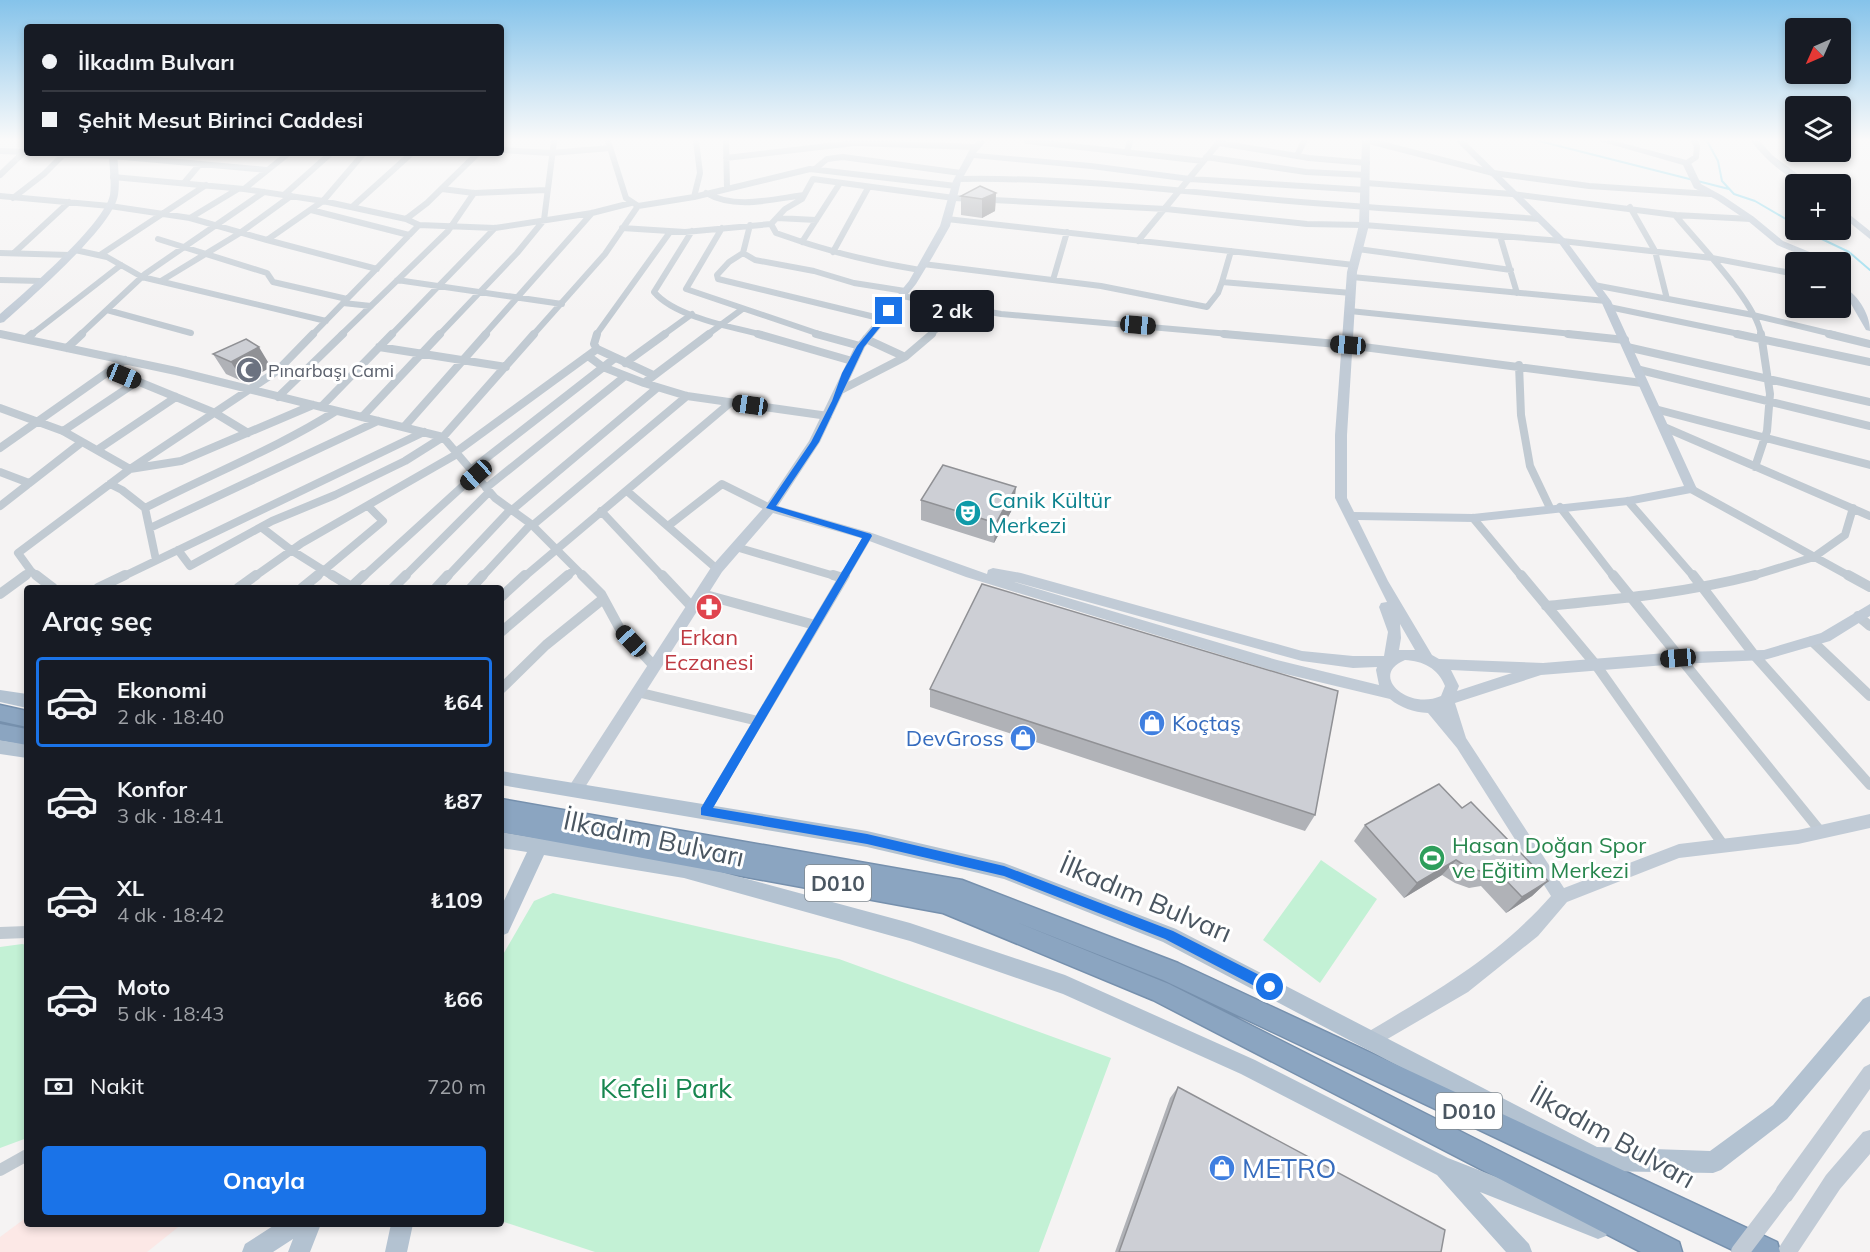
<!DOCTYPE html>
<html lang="tr">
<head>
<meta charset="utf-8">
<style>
  :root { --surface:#171b24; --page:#20242c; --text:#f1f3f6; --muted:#9ea1a6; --line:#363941; --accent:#1a73e8 }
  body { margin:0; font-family:Mulish,sans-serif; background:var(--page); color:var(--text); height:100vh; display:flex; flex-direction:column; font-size:22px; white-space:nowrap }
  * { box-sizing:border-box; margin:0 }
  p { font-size:20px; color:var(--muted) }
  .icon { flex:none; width:33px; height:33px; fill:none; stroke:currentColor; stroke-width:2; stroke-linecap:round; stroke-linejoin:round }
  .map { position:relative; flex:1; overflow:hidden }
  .panel { position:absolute; left:24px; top:585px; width:480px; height:642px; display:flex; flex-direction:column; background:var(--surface); border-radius:6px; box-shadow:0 3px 9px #0003 }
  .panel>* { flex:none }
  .banner { position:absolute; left:24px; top:24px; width:480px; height:132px; border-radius:6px; box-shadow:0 3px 9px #0003; display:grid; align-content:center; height:132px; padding:0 18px; background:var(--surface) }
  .needle { width:39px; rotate:225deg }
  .fabs { position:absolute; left:1785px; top:18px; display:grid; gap:12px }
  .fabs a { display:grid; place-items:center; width:66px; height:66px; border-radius:6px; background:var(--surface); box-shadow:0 3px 9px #0003; font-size:30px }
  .end { position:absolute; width:27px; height:27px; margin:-14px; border:8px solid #1a73e8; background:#fff; box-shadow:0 0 0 3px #fff }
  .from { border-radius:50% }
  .bubble { position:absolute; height:42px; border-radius:6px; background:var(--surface); box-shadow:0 3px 9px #0003; font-size:20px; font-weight:700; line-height:42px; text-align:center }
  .car { position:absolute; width:18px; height:36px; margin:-18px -9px; border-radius:8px; box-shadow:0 0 4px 2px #0007; background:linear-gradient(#222 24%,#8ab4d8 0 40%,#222 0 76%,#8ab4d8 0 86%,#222 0) }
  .banner b { display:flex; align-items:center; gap:21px; height:57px; font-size:22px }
  .banner b+b { border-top:2px solid var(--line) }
  .banner i { width:15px; height:15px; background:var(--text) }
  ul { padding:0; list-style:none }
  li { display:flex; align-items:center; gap:18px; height:90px; margin:0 12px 9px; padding:0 6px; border:3px solid transparent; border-radius:6px }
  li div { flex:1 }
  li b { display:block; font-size:22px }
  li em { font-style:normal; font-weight:700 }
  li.active { border-color:var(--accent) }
  li>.icon { width:54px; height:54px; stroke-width:1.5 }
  h2 { padding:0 18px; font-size:27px; line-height:72px }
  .pay { display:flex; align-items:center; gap:15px; height:66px; padding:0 18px; font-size:22px }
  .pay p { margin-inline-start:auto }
  .button { display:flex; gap:12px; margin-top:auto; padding:12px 18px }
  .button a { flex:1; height:69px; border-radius:6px; background:var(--accent); color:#fff; font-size:24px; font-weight:700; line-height:69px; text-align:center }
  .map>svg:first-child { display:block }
  .medical { fill:#fce8e6 }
  .green { fill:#c3f1d5 }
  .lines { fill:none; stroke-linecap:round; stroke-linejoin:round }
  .stream { stroke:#90daee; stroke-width:2 }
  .highway-casing { stroke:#7690ad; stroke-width:3 }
  .street-far3 { stroke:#c1cad2; stroke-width:6 }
  .street-far2 { stroke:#c1cad2; stroke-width:8 }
  .street-far1 { stroke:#c1cad2; stroke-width:10 }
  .street { stroke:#c1cad2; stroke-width:12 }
  .secondary { fill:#c1cbd6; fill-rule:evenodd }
  .primary { fill:#b3c2d1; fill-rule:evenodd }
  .highway { fill:#8ba5c1; fill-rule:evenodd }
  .secondary-bridge { stroke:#c1cbd6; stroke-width:18 }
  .wall { fill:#b0b2b7 }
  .shaded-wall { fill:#909195 }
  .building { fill:#cdcfd5; stroke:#909195; stroke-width:1.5 }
  .route { fill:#1a73e8 }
  .labels { text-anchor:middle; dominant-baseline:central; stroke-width:6; stroke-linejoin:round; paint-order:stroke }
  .far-worship-label { font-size:18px; fill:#5b616d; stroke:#fff; text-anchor:start }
  .shield { fill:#fff; stroke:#808990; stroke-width:1.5 }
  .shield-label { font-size:21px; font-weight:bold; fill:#4a5661 }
  .culture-label { font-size:22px; fill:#0d838f; stroke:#fff; text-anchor:start }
  .health-label { font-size:22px; fill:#be3a42; stroke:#fff }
  .shop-label { font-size:22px; fill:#366cbe; stroke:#fff; text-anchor:start }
  .leisure-label { font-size:22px; fill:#27864d; stroke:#fff; text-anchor:start }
  .near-street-label { font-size:27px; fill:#4a5661; stroke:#fff }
  .near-park-label { font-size:27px; fill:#17864f; stroke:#fff }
  .near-shop-label { font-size:27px; fill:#366cbe; stroke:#fff; text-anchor:start }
</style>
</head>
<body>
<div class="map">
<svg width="1870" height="1252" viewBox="0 0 1870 1252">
  <rect width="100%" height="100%" fill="#f5f3f3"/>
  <path class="medical" d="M27 1217V1224H182L147 1252H0V1237Z"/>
  <path class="green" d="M1321 860 1377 899 1320 983 1263 940Z
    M553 893 839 959 1111 1058 1039 1252H595L501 1221V958L534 901Z
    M22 944 27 945V1138L0 1148V947Z"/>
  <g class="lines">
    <path class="stream" d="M1539 141 1729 189
      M1707 141 1718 161 1722 181 1734 194 1755 201 1796 225
      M1803 230 1849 252 1870 270"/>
    <defs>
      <path id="highway" d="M0 705 27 711V727L0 721Z
        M0 724 27 729V745L0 740Z
        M501 799 962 880 1178 963 1777 1242 1780 1252H1737L1163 980 1006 918 1169 984 1679 1242 1682 1252H1641L1153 1000 943 913 501 832Z"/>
    </defs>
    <use href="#highway" class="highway-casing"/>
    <path class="street-far3" d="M726 141 727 188
      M1027 141 1203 161
      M1369 141 1493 173 1589 186 1710 194
      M1219 143 1309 158 1367 163
      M501 150 551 153 610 148
      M0 151 27 152
      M41 153 113 156 267 170
      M289 153 244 189 323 201 267 240 377 269
      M364 153 323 201 406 219
      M1127 153 1130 141
      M1297 156 1304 141
      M1206 157 1306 172 1366 175
      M726 158 854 143 976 147
      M1687 163 1696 157 1697 146 1694 141
      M815 169 827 159 843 157 961 173
      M0 175 24 152
      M113 177 244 189
      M958 179C1069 177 1179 191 1289 201 1372 208 1456 213 1539 219
      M1190 179 1366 190
      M184 183 200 164
      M1366 183 1512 194 1675 215 1751 219
      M442 189 474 193 547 190
      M706 193C735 210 773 199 804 195
      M284 195 331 153
      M0 196 110 206 190 218 267 240
      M694 197 810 169 956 186
      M13 198 44 174 64 154
      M638 206 694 197 700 173 696 141
      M352 207 412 153
      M1630 207 1655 251 1667 299
      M311 210 409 235
      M1675 215C1697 242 1757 303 1761 335
      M190 218 238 189
      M777 218 816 220
      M947 219 1354 265
      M771 224 785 209 802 199 813 179 954 198 1166 209 1307 224 1364 225 1562 241 1712 258 1796 274
      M419 225 495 228 592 213 631 203
      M750 225 743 253 755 260 814 271 854 283 905 291
      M622 228 685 232 771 224 776 233C823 250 870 262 920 270
      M722 228 686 289 822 335
      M692 231 654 292C675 317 732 327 763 335
      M1500 236 1517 293
      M158 239 267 273 273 282 347 299
      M1138 241 1220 141
      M802 242 840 183
      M1358 249 1511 270
      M75 250 107 257 142 277 326 321
      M15 252 69 202
      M833 252 868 188
      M0 253 70 255
      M743 253 729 262 717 275 718 279 883 319
      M100 255 206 185
      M923 264 1101 286 1207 307 1218 293 1222 282 1351 293
      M1352 277 1606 301
      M0 280 42 281
      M397 280 562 304
      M1053 280 1067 232
      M161 281 240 233 291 196
      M1222 282 1231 251
      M1594 285 1753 315 1836 335
      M902 296 1001 314 1241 335
      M343 303 371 306
      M1609 307 1744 335
      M107 310 191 333
      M1350 311 1582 335
      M0 334 7 335
      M31 335 121 265
      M80 335 145 274 264 192
      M312 335 419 225 406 219 427 203 478 153
      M341 335 448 231 474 193
      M391 335 495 228
      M439 335 517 253 544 220 554 141
      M484 335 592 213
      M533 335 605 254 638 206 626 198 608 141
      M596 335 670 232
      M663 335 692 314
      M707 335 741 310
      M930 335 963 307"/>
    <path class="street-far2" d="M0 334 176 371 443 437 495 498 531 524 584 577
      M597 334 594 344 597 349 653 375
      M709 334 644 383 687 396 828 416
      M758 334 852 361
      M816 334 860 346
      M1224 334 1348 345 1642 383
      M1568 334 1625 340
      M1737 334 1870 362
      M1829 334 1870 344
      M26 339 32 334
      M866 339 905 357 932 334
      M379 347 506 367
      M1627 347 1870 402
      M67 348 82 334
      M588 356 603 367 644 383
      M625 363 665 334
      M1519 365 1521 415 1530 466 1550 508
      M1636 369 1870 426
      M110 370 215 413 248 433
      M839 391 905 357
      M278 397 343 334
      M321 407 392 334
      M0 408 63 431 130 469 181 461 313 405
      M1655 409 1870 465
      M362 417 440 334
      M404 427 486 334
      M1664 427 1870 516
      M63 431 138 381
      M0 448 125 360
      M97 450 176 397
      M456 452 597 349
      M1755 467 1767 431 1770 394 1761 334
      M471 470 615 358
      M0 472 29 483
      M110 484 122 490 145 508 156 560
      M486 488 624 377
      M1691 489 1851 577
      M627 491 717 569
      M1628 501 1694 577
      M0 506 82 442
      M1560 507 1614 577
      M145 508C208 475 276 449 336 411
      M512 510 657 388
      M601 511 663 577
      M1473 518 1522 577
      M533 525 687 396
      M668 526 722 484 770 508
      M261 527 291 550 334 577
      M150 528 378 421
      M736 547 838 577
      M178 550 190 566 272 521 335 495 405 461 443 437 534 334
      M31 571 38 577
      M24 577 31 571 18 553 130 469 277 371 313 334
      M122 577 424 432
      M254 577 302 543 457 454
      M316 577 383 521 368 506
      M363 577 475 475
      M404 577 489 492
      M447 577 511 509
      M482 577 531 524
      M524 577 730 403
      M566 577 575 569
      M844 577 868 536
      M1749 577 1814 557 1845 535 1853 508"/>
    <path class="street-far1" d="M36 575 53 588
      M332 575 353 588
      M582 575 601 594 620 629 654 666
      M662 575 693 608
      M833 575 843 578
      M1521 575 1596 665 1724 846
      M1613 575 1821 832
      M1693 575 1755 656 1870 785
      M1848 575 1870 587
      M98 588 125 575
      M238 588 256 575
      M302 588 318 575
      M350 588 364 575
      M393 588 406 575
      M436 588 448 575
      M471 588 483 575
      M0 594 26 575
      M702 594 815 625
      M501 597 525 575
      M1546 606C1617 599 1686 593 1755 575
      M1858 616 1870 626
      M501 632 568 575
      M1812 641 1870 696
      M501 689 546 645 603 599
      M637 692 758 721
      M705 811 845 575"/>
    <path class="street" d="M0 933 27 932
      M0 1170 27 1155"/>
    <path class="secondary" d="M977 141H986L976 153 1091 163 1190 176 1194 179 1190 182 1091 169 974 158 961 181 950 226 933 256 916 284 865 347 820 442 778 506 872 533 987 574 988 570 993 568 1021 573 1302 651 1353 656H1384L1388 632 1379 607 1381 603 1387 602 1335 498V435L1347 272 1359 225 1362 141H1370L1369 225 1357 272 1347 435V498L1354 512 1473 514 1628 497 1684 486 1601 301 1559 243 1456 141H1465L1565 239 1611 301 1697 489 1691 493 1628 505 1473 522 1358 520 1388 581 1432 655 1439 659 1543 663 1678 652 1764 650 1821 633 1870 604V616L1830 641 1764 660 1678 664 1541 675 1455 703 1466 738 1564 888 1679 844 1798 830 1870 814V828L1798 844 1679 858 1567 902 1538 936 1468 992 1372 1048 1366 1045 1363 1039 1366 1033C1435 992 1497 957 1551 896L1457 748 1428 713C1413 712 1401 708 1390 699L1277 672 966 577 864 539 773 513 722 572 580 795 575 797 570 795 567 790 570 785 712 566 766 505 809 441 855 346 909 281 940 226 953 181 969 151ZM1011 581 1302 661 1353 668 1377 667 1376 670 1379 685 1277 660ZM1400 624 1415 650H1399L1401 638ZM1405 660C1423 661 1438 668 1445 686L1441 696C1408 711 1368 675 1405 660ZM1451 670 1512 673 1457 691 1459 686Z
      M1599 141H1615L1690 161 1701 184 1723 196 1754 217 1783 241 1817 255 1823 262H1813L1811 259 1777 245 1748 221 1717 200 1694 188 1683 165Z
      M1751 141H1760L1772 155 1811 184C1791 184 1763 157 1751 141Z
      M109 153H117C118 166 120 182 118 195 113 227 30 298 4 322L0 323V314C25 292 104 225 110 195 112 182 109 166 109 153Z
      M1840 207 1870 231V239L1840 215Z
      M1840 285C1857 293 1870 313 1870 331L1866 330 1851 304 1840 294Z
      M1870 1064V1089L1791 1201 1784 1204 1777 1201 1774 1194 1777 1187 1864 1067Z
      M1870 1130V1154L1840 1189 1798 1252H1776L1826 1175 1863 1132Z"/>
    <path class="primary" d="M0 690 27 694V708L0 702Z
      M0 740 27 744V758L0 754Z
      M501 771 867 831 1004 863 1176 929 1597 1147 1710 1151 1773 1105 1863 999 1870 996V1021L1787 1119 1721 1170 1713 1173 1599 1171 1594 1169 1163 942 1004 879 867 847 501 785Z
      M501 832 684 862 910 923 1065 975 1255 1060 1448 1158 1606 1220 1609 1228 1606 1236 1598 1239 1480 1192 1529 1244 1532 1252H1506L1437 1175 1241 1074 1063 994 910 941 684 878 544 855 508 933 501 936V907L527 852 501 848Z
      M276 1224H321L310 1252H288L293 1239 273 1252H242L245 1244Z
      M391 1224H413L407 1252H385Z"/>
    <use href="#highway" class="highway"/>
    <path class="secondary-bridge" d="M1740 1252 1784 1194"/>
  </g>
  <path class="wall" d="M996 193 995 211 982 218 961 215V196Z
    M213 354 271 367 244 382 226 374Z
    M921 500 1014 506 994 543 921 520Z
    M930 689 1315 815 1305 831 930 707Z
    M1462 808 1548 881 1532 896 1506 913 1481 886 1469 888 1455 883 1442 875 1404 898 1354 841 1365 825Z
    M1178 1087 1441 1252H1115L1170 1098Z"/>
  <path class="shaded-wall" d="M996 193 995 211 982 218V199Z
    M259 347 271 367 244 382 231 362Z
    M1016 487 1014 506 994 543 996 523Z
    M1456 860 1442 875 1404 898 1417 883Z
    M1548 881 1532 896 1506 913 1522 897Z"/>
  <path class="building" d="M980 186 996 193 982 199 961 196Z
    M246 339 259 347 231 362 213 354Z
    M943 465 1016 487 996 523 921 500Z
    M982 584 1338 691 1315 815 930 689Z
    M1439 784 1462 808 1471 802 1548 881 1522 897 1496 870 1484 872 1469 868 1456 860 1417 883 1365 825Z
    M1178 1087 1445 1230 1441 1252H1119Z"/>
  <linearGradient id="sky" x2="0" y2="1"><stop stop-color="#85c3ea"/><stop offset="0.44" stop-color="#fafafa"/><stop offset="1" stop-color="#fafafa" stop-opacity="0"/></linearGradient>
  <rect width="1870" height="317" fill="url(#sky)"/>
  <path class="route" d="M887 310 893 311 864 347 819 442 776 506 871 534 872 536 713 808 867 834 1004 866 1173 931 1275 983 1277 987 1275 992 1270 993 1266 992 1165 939 1004 876 867 844 701 815V808L862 538 766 508 811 442 832 401 842 373 857 346Z"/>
  <defs>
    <symbol id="mosque-disc" viewBox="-11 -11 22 22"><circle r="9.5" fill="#6b7280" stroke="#fff"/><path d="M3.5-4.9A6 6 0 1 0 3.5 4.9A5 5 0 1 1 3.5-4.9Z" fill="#fff"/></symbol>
    <symbol id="theatre-disc" viewBox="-11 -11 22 22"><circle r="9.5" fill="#0f9aa8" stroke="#fff"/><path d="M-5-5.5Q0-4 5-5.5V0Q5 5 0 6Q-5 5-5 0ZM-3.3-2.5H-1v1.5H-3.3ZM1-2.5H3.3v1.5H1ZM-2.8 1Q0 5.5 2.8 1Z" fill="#fff"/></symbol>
    <symbol id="pharmacy-disc" viewBox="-11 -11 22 22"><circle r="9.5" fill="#e0444e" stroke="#fff"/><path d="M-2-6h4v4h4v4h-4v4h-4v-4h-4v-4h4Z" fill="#fff"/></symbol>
    <symbol id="shop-disc" viewBox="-11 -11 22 22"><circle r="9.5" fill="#3f7fe0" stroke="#fff"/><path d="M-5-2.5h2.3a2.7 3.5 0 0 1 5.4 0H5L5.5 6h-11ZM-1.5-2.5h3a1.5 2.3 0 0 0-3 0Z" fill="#fff"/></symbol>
    <symbol id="stadium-disc" viewBox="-11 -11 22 22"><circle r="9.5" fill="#2e9e5b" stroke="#fff"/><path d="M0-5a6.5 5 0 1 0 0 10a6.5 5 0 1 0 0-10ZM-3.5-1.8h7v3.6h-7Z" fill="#fff"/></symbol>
  </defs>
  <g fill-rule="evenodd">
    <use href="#mosque-disc" x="234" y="355" width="30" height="30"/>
    <use href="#theatre-disc" x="953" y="498" width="30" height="30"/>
    <use href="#pharmacy-disc" x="694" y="592" width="30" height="30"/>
    <use href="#shop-disc" x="1137" y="708" width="30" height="30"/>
    <use href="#shop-disc" x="1008" y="723" width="30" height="30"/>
    <use href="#stadium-disc" x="1417" y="843" width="30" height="30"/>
    <use href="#shop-disc" x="1207" y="1153" width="30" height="30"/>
  </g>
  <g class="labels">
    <g class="far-worship-label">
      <text x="268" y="370">Pınarbaşı Cami</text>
    </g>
    <g class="shield">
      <rect x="805" y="865" width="66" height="36" rx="4.5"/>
      <rect x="1436" y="1093" width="66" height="36" rx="4.5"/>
    </g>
    <g class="shield-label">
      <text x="838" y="883">D010</text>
      <text x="1469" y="1111">D010</text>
    </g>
    <g class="culture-label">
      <text x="988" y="500">Canik Kültür<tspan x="988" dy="25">Merkezi</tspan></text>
    </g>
    <g class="health-label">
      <text x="709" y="637">Erkan<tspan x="709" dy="25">Eczanesi</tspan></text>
    </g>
    <g class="shop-label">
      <text x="1172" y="723">Koçtaş</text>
      <text x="1004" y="738" text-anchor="end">DevGross</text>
    </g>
    <g class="leisure-label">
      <text x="1452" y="845">Hasan Doğan Spor<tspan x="1452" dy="25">ve Eğitim Merkezi</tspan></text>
    </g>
    <g class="near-street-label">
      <text transform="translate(654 838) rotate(12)">İlkadım Bulvarı</text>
      <text transform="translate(1146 898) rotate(23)">İlkadım Bulvarı</text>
      <text transform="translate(1613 1136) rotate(29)">İlkadım Bulvarı</text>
    </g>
    <g class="near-park-label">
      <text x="666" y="1088">Kefeli Park</text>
    </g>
    <g class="near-shop-label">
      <text x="1242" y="1168">METRO</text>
    </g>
  </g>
</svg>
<div class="fabs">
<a><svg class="needle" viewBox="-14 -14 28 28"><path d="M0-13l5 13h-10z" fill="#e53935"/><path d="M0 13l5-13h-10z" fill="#9ea1a6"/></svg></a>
<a><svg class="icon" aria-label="layers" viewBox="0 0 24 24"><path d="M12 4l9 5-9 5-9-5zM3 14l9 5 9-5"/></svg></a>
<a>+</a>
<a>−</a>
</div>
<i class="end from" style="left:1270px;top:987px"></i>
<i class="end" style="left:889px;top:311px"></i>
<div class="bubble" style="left:910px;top:290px;width:84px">2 dk</div>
<i class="car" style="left:1138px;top:325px;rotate:95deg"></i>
<i class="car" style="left:1348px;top:345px;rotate:275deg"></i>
<i class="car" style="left:124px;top:376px;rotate:112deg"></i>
<i class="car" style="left:750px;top:405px;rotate:278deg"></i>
<i class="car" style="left:476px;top:475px;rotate:228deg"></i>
<i class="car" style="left:631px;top:641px;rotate:317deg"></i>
<i class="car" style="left:1678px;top:658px;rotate:265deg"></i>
<div class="banner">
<b><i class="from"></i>İlkadım Bulvarı</b>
<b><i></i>Şehit Mesut Birinci Caddesi</b>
</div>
<section class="panel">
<h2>Araç seç</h2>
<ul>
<li class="active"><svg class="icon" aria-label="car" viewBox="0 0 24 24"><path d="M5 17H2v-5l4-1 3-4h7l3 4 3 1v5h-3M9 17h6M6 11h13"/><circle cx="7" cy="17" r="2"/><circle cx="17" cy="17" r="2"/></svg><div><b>Ekonomi</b><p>2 dk · 18:40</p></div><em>₺64</em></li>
<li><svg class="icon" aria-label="car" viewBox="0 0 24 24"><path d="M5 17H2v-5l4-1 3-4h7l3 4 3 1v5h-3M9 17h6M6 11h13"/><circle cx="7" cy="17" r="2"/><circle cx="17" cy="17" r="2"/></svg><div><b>Konfor</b><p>3 dk · 18:41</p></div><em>₺87</em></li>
<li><svg class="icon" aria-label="car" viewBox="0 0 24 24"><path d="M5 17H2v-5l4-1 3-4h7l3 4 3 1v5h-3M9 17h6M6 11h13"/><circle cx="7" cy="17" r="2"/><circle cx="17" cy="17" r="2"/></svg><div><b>XL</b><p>4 dk · 18:42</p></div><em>₺109</em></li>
<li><svg class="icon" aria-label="car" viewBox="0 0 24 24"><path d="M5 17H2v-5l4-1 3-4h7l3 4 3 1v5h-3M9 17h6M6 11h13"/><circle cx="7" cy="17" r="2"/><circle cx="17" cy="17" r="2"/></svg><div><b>Moto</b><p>5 dk · 18:43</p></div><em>₺66</em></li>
</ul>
<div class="pay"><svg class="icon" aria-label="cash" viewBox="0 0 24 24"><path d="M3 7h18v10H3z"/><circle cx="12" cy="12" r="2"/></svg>Nakit<p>720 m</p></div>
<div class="button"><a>Onayla</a></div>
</section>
</div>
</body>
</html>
